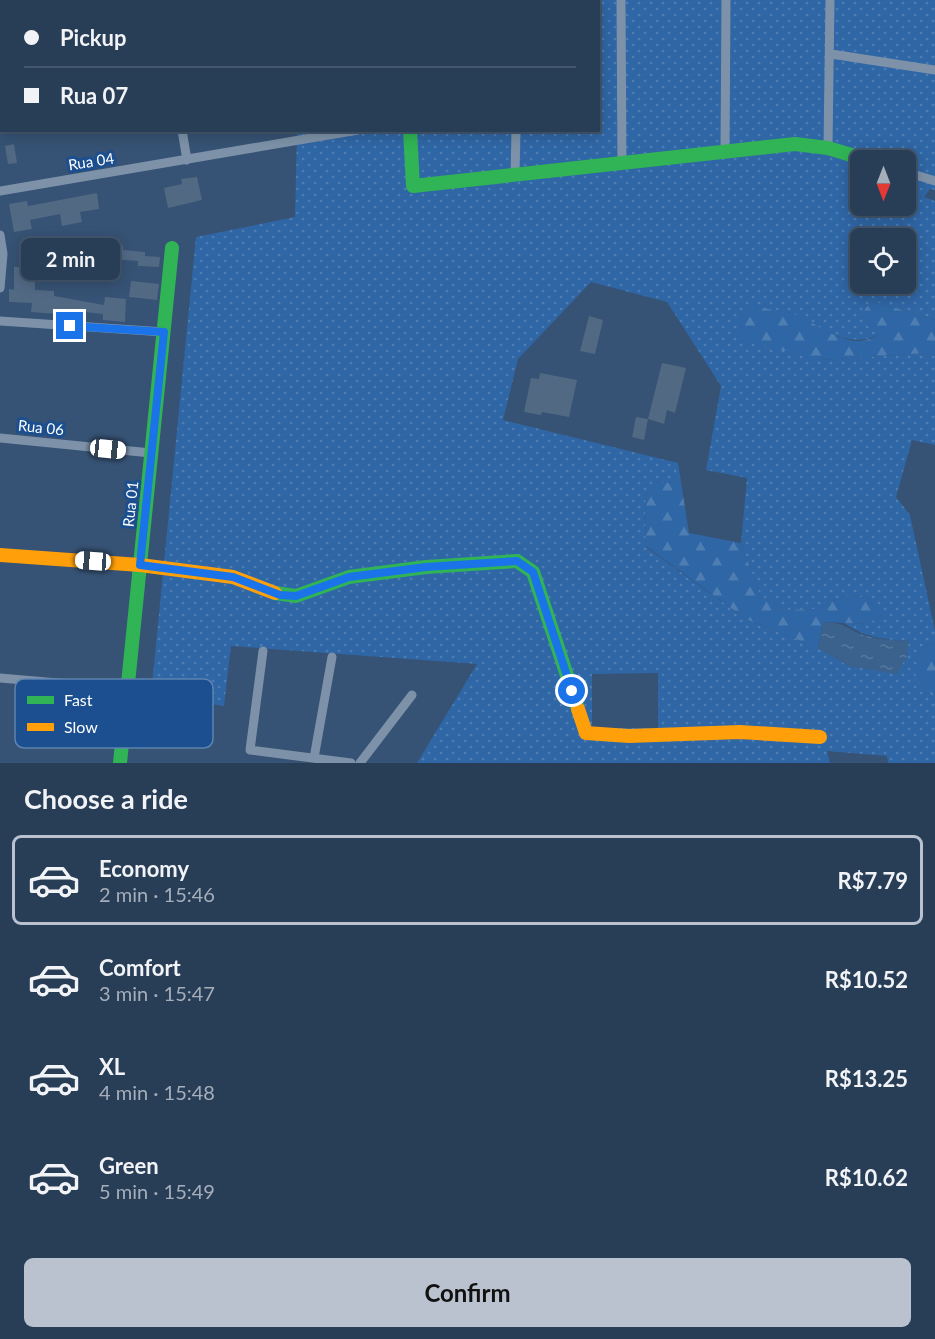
<!DOCTYPE html>
<html lang="en">
<head>
<meta charset="utf-8">
<style>
  :root { --surface:#283e57; --page:#344961; --text:#f1f3f6; --muted:#a5aeba; --line:#44576d; --accent:#b9c2ce }
  body { margin:0; font-family:Lato,sans-serif; background:var(--page); color:var(--text); height:100vh; display:flex; flex-direction:column; font-size:22px; white-space:nowrap }
  * { box-sizing:border-box; margin:0 }
  p { font-size:20px; color:var(--muted) }
  .icon { flex:none; width:33px; height:33px; fill:none; stroke:currentColor; stroke-width:2; stroke-linecap:round; stroke-linejoin:round }
  .map { position:relative; height:763px; overflow:hidden }
  .panel { display:flex; flex-direction:column; background:var(--surface); flex:1 }
  .panel>* { flex:none }
  .hud { position:absolute; left:0px; top:0px; width:600px; height:132px; box-shadow:0 3px 15px #0003,0 0 0 2px var(--line); display:grid; align-content:center; height:132px; padding:0 24px; background:var(--surface) }
  .needle { width:39px; rotate:180deg }
  .controls { position:absolute; left:850px; top:150px; display:grid; gap:12px }
  .controls a { display:grid; place-items:center; width:66px; height:66px; border-radius:9px; background:var(--surface); box-shadow:0 3px 15px #0003,0 0 0 2px var(--line); font-size:30px }
  .end { position:absolute; width:27px; height:27px; margin:-14px; border:8px solid #1a73e8; background:#fff; box-shadow:0 0 0 3px #fff }
  .from { border-radius:50% }
  .bubble { position:absolute; height:42px; border-radius:9px; background:var(--surface); box-shadow:0 3px 15px #0003,0 0 0 2px var(--line); font-size:20px; font-weight:700; line-height:42px; text-align:center }
  .car { position:absolute; width:18px; height:36px; margin:-18px -9px; border-radius:8px; box-shadow:0 0 4px 2px #0007; background:linear-gradient(#fff 24%,#345 0 40%,#fff 0 76%,#345 0 86%,#fff 0) }
  .hud b { display:flex; align-items:center; gap:21px; height:57px; font-size:22px }
  .hud b+b { border-top:2px solid var(--line) }
  .hud i { width:15px; height:15px; background:var(--text) }
  ul { padding:0; list-style:none }
  li { display:flex; align-items:center; gap:18px; height:90px; margin:0 12px 9px; padding:0 12px; border:3px solid transparent; border-radius:9px }
  li div { flex:1 }
  li b { display:block; font-size:22px }
  li em { font-style:normal; font-weight:700 }
  li.current { border-color:var(--accent) }
  li>.icon { width:54px; height:54px; stroke-width:1.5 }
  h2 { padding:0 24px; font-size:27px; line-height:72px }
  .primary-button { display:flex; gap:12px; margin-top:auto; padding:12px 24px }
  .primary-button a { flex:1; height:69px; border-radius:9px; background:var(--accent); color:#111; font-size:24px; font-weight:700; line-height:69px; text-align:center }
  .map>svg:first-child { display:block }
  .grass { fill:url(#grass-dots); fill-rule:evenodd }
  .forest { fill:url(#forest-firs) }
  .water { fill:url(#water-ripples) }
  .building { fill:#526984 }
  .lines { fill:none; stroke-linecap:round; stroke-linejoin:round }
  .street { stroke:#7d92a8; stroke-width:9 }
  .fast { stroke:#30b455; stroke-width:14 }
  .slow { stroke:#ff9f0a; stroke-width:14 }
  .route { stroke:#1a73e8; stroke-width:8 }
  .labels { text-anchor:middle; dominant-baseline:central; stroke-width:6; stroke-linejoin:round; paint-order:stroke }
  .street-label { font-size:15px; fill:#fff; stroke:#1b4f8f }
  .key { fill:#1b4f8f; stroke:#5f84b1; stroke-width:1.5 }
  .key-label { font-size:16px; fill:#fff }
</style>
</head>
<body>
<div class="map">
<svg width="935" height="763" viewBox="0 0 935 763">
  <defs>
    <pattern id="grass-dots" width="8" height="8" patternUnits="userSpaceOnUse" patternTransform="scale(1.5)"><rect width="8" height="8" fill="#2f66a5"/><path d="M2 2h.1M6 6h.1" fill="none" stroke="#4e7db2" stroke-width="1.8" stroke-linecap="round"/></pattern>
    <pattern id="forest-firs" width="22" height="20" patternUnits="userSpaceOnUse" patternTransform="scale(1.5)"><rect width="22" height="20" fill="#2f66a5"/><path d="M5 1l3.5 6h-7zM16 11l3.5 6h-7z" fill="#4e7db2"/></pattern>
    <pattern id="water-ripples" width="26" height="14" patternUnits="userSpaceOnUse" patternTransform="scale(1.5)"><rect width="26" height="14" fill="#3b618d"/><path d="M2 4q2-2 4 0t4 0M15 11q2-2 4 0t4 0" fill="none" stroke="#58799e"/></pattern>
  </defs>
  <rect width="100%" height="100%" fill="#365274"/>
  <path class="grass" d="M30 0H139L138 2Z
    M555 0H935V190L930 189 924 197 935 201V320L872 301 883 332C852 353 816 326 788 312L821 360 927 353 935 356V445L912 440 896 497 910 515 935 631V642L922 648 925 693 935 696V763H888L887 756 827 751 830 763H417L477 664 231 646 224 706 151 695 196 237 295 217 297 131 598 130V2L550 1ZM861 160H906V206H861ZM861 238H906V284H861ZM591 282 667 302 721 386 706 470 747 478 741 543 760 595 784 610 817 609 847 595 867 598 882 616 865 624 844 623C864 637 884 640 909 641L897 673 849 666 818 648 746 619 646 547 645 500 652 483 681 482 678 463 503 420 518 359ZM658 673V728H592V674Z"/>
  <path class="forest" d="M872 301 935 320V356L927 353 821 360 739 339 738 321 750 308C762 309 776 309 787 312 818 320 850 358 882 332L861 314Z
    M681 482 689 533 741 543 760 595 784 610 817 609 847 595 867 598 882 616 866 624 823 622 818 648 746 619 646 546 645 500 652 483Z
    M935 642V696L925 693 915 677 922 648Z"/>
  <path class="water" d="M823 622C841 623 842 625 858 633 874 640 892 640 909 641L907 656 897 674 849 666 818 648Z"/>
  <path class="building" d="M14 144 17 163 8 164 5 146Z
    M197 177 202 200 168 208 164 188 182 184 181 179Z
    M97 193 99 209 80 212 82 222 62 226 60 214 30 220 32 229 14 232 9 204 27 201 28 206Z
    M114 244 123 245V250L145 252V256L160 257 159 267 138 266V261L112 259Z
    M14 267H35V290L54 291V296L104 305 105 297 126 299 125 322 103 320V314L76 311V319L57 317V314L31 312 32 303 9 302V289L14 290Z
    M69 267 84 268V271L92 272 91 281 68 280Z
    M131 281 159 284 157 300 129 297Z
    M589 316 603 320 595 354 580 351Z
    M662 363 686 368 675 413 667 410 664 424 648 419Z
    M540 373 577 380 569 417 542 412 541 415 524 412 531 378 539 379Z
    M636 417 648 419 644 440 632 437Z"/>
  <g class="lines">
    <path class="street" d="M61 0V2
      M621 0 622 165
      M139 2 140 0
      M243 2V0
      M325 2V0
      M410 2V0
      M457 2 463 0
      M517 2V0
      M831 54 935 70
      M0 105H2
      M182 130 187 160
      M828 148 830 0
      M725 152 726 0
      M906 172 935 181
      M515 176 516 130
      M0 191 358 130
      M0 235 3 254 0 288
      M0 321 164 332
      M0 438 151 453
      M263 651 250 750 351 763
      M0 678 127 689
      M314 758 332 657
      M360 763 412 695"/>
    <path class="fast" d="M410 130 413 186 795 144 828 148 868 160
      M275 593 296 596 349 577 426 567 517 561 533 572 578 709
      M120 763 172 248"/>
    <path class="slow" d="M0 555 140 565 233 577 275 593
      M578 709 586 733 629 736 740 732 820 737"/>
  </g>
  <g class="lines">
    <path class="route" d="M70 326 164 332 140 565 233 577 280 595 296 596 349 577 426 567 517 561 533 572 572 691"/>
  </g>
  <g class="labels">
    <g class="street-label">
      <text transform="translate(91 161) rotate(-9)">Rua 04</text>
      <text transform="translate(41 427) rotate(6)">Rua 06</text>
      <text transform="translate(130 504) rotate(-84)">Rua 01</text>
    </g>
  </g>
  <rect x="15" y="679" width="198" height="69" rx="9" class="key"/>
  <rect x="27" y="696" width="27" height="8" fill="#30b455"/>
  <rect x="27" y="723" width="27" height="8" fill="#ff9f0a"/>
  <g class="key-label">
    <text x="64" y="706">Fast</text>
    <text x="64" y="733">Slow</text>
  </g>
</svg>
<div class="controls">
<a><svg class="needle" viewBox="-14 -14 28 28"><path d="M0-13l5 13h-10z" fill="#e53935"/><path d="M0 13l5-13h-10z" fill="#a5aeba"/></svg></a>
<a><svg class="icon" aria-label="locate" viewBox="0 0 24 24"><circle cx="12" cy="12" r="6"/><path d="M12 2v4M12 18v4M2 12h4M18 12h4"/></svg></a>
</div>
<i class="end from" style="left:572px;top:691px"></i>
<i class="end" style="left:70px;top:326px"></i>
<div class="bubble" style="left:21px;top:238px;width:99px">2 min</div>
<i class="car" style="left:108px;top:449px;rotate:96deg"></i>
<i class="car" style="left:93px;top:561px;rotate:274deg"></i>
<div class="hud">
<b><i class="from"></i>Pickup</b>
<b><i></i>Rua 07</b>
</div>
</div>
<section class="panel">
<h2>Choose a ride</h2>
<ul>
<li class="current"><svg class="icon" aria-label="car" viewBox="0 0 24 24"><path d="M5 17H2v-5l4-1 3-4h7l3 4 3 1v5h-3M9 17h6M6 11h13"/><circle cx="7" cy="17" r="2"/><circle cx="17" cy="17" r="2"/></svg><div><b>Economy</b><p>2 min · 15:46</p></div><em>R$7.79</em></li>
<li><svg class="icon" aria-label="car" viewBox="0 0 24 24"><path d="M5 17H2v-5l4-1 3-4h7l3 4 3 1v5h-3M9 17h6M6 11h13"/><circle cx="7" cy="17" r="2"/><circle cx="17" cy="17" r="2"/></svg><div><b>Comfort</b><p>3 min · 15:47</p></div><em>R$10.52</em></li>
<li><svg class="icon" aria-label="car" viewBox="0 0 24 24"><path d="M5 17H2v-5l4-1 3-4h7l3 4 3 1v5h-3M9 17h6M6 11h13"/><circle cx="7" cy="17" r="2"/><circle cx="17" cy="17" r="2"/></svg><div><b>XL</b><p>4 min · 15:48</p></div><em>R$13.25</em></li>
<li><svg class="icon" aria-label="car" viewBox="0 0 24 24"><path d="M5 17H2v-5l4-1 3-4h7l3 4 3 1v5h-3M9 17h6M6 11h13"/><circle cx="7" cy="17" r="2"/><circle cx="17" cy="17" r="2"/></svg><div><b>Green</b><p>5 min · 15:49</p></div><em>R$10.62</em></li>
</ul>
<div class="primary-button"><a>Confirm</a></div>
</section>
</body>
</html>
